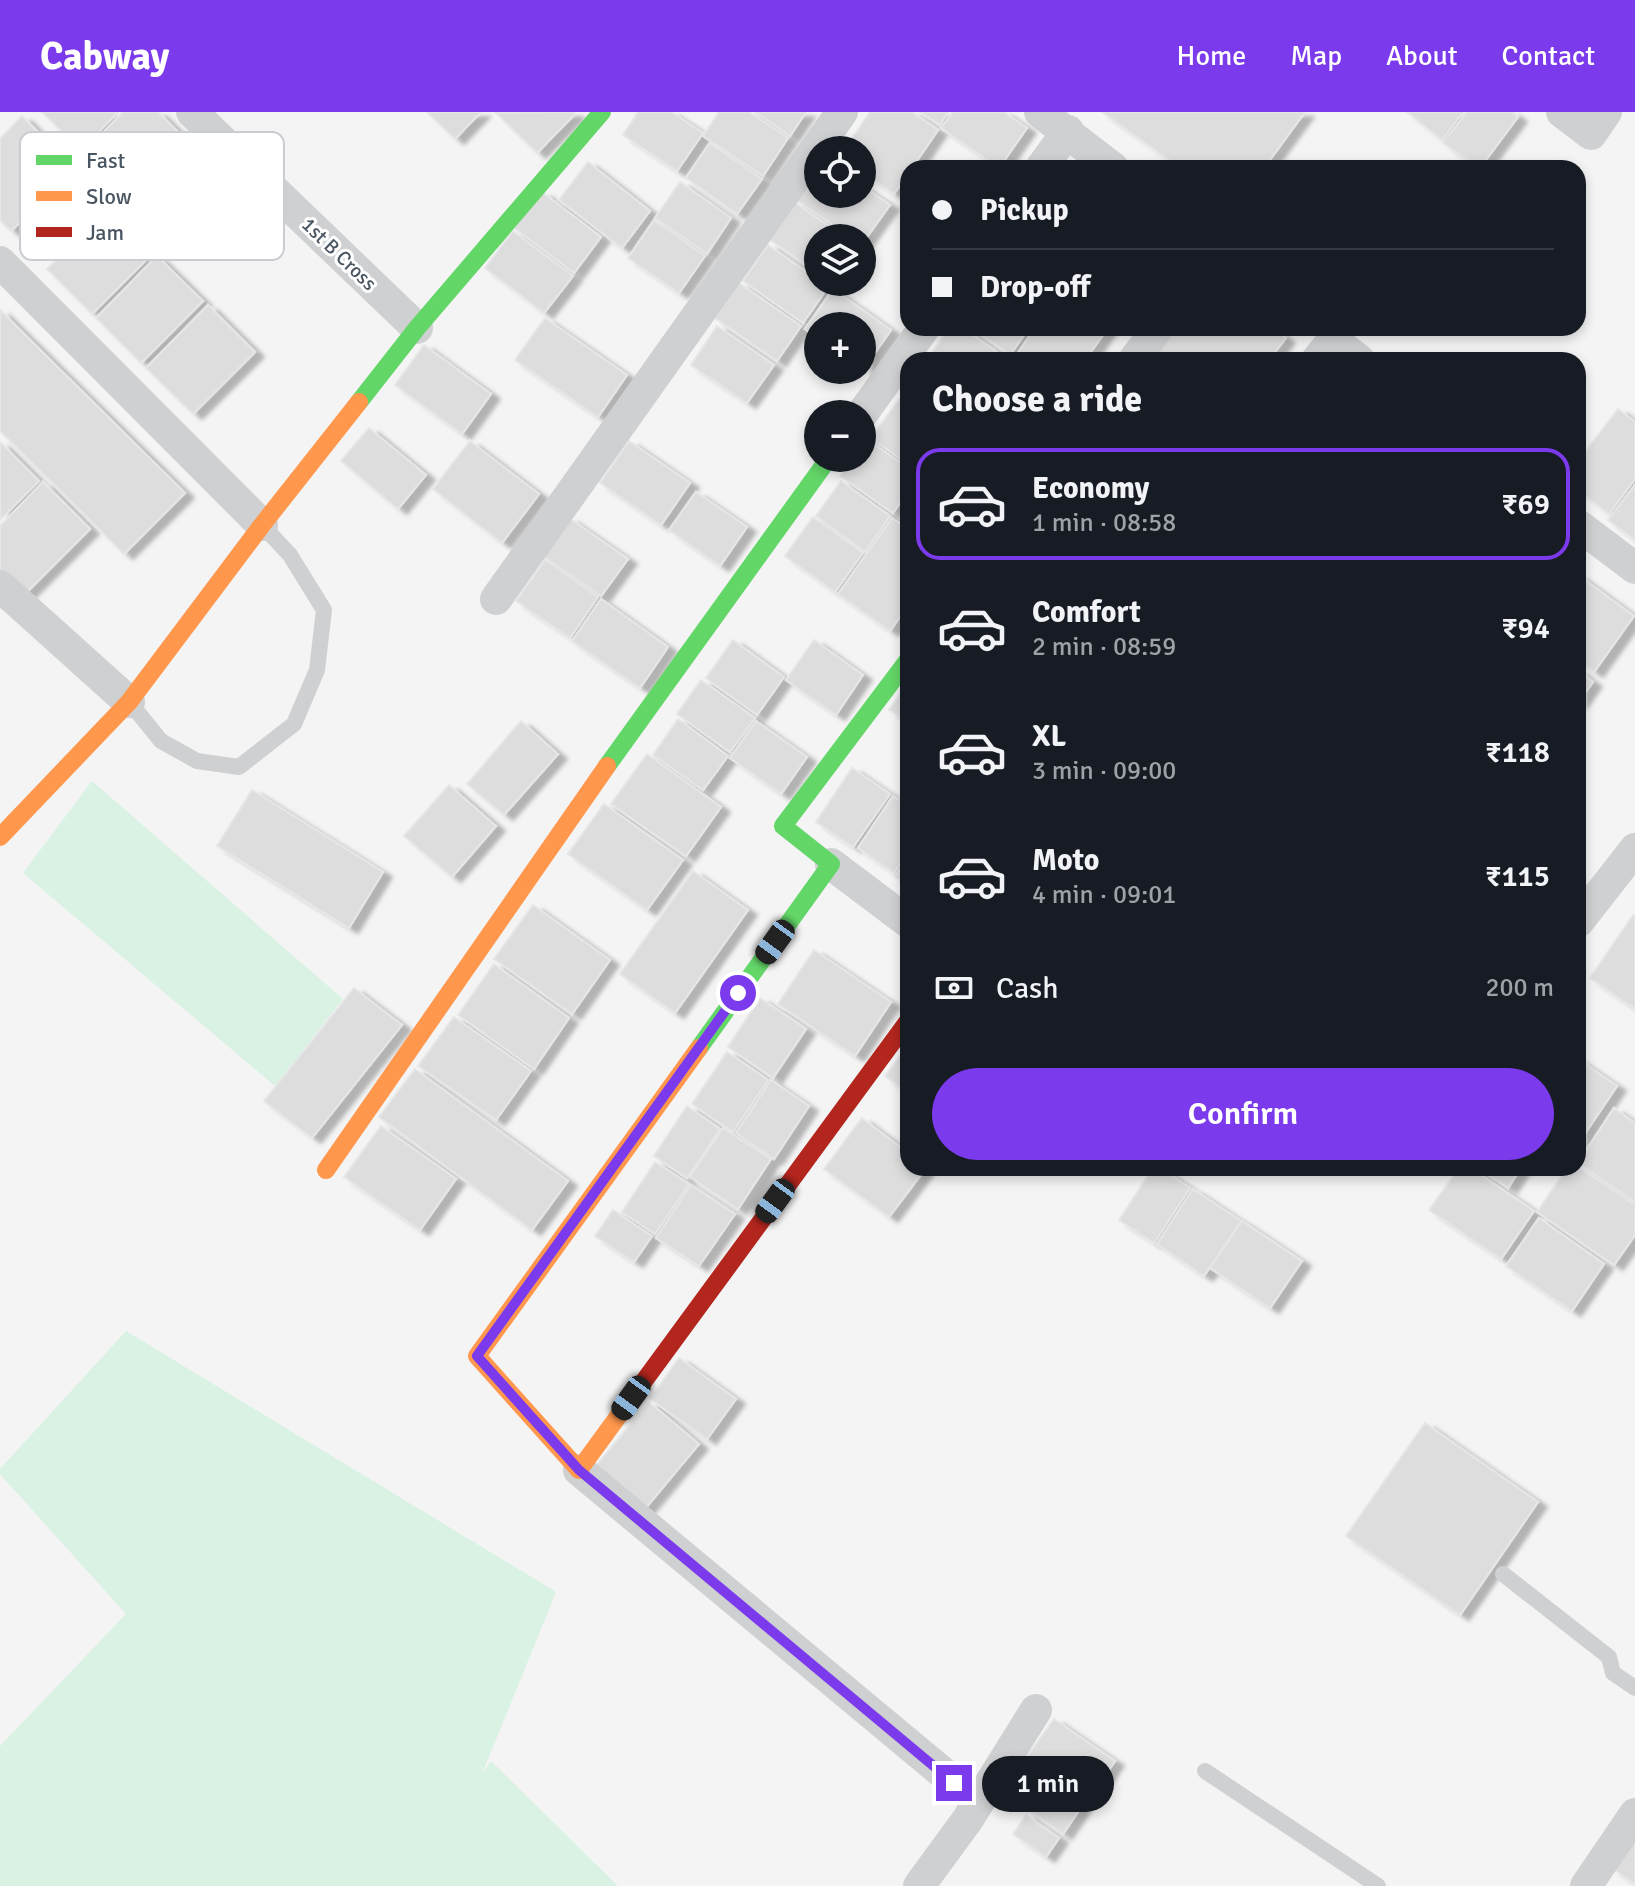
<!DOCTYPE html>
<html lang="en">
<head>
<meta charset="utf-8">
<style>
  :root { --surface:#171b24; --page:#242831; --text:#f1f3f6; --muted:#9ea1a6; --line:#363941; --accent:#7c3aed }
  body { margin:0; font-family:Signika,sans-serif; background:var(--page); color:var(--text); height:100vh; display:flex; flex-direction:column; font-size:30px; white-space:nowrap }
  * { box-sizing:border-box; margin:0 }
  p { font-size:26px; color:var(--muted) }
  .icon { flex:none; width:44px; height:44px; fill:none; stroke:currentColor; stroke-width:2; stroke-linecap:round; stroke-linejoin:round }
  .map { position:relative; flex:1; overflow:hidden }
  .side { position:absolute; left:900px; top:240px; width:686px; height:824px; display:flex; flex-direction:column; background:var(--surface); border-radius:24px; box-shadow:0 4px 12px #0003 }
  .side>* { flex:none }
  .banner { position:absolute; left:900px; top:48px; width:686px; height:176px; border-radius:24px; box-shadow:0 4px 12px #0003; display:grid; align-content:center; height:176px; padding:0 32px; background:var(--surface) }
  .controls { position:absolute; left:804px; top:24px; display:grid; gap:16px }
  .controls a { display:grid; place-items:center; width:72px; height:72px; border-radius:50%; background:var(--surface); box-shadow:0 4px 12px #0003; font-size:40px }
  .end { position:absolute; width:36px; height:36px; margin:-18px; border:10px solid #7c3aed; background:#fff; box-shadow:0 0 0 4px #fff }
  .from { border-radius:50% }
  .bubble { position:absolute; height:56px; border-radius:28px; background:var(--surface); box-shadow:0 4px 12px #0003; font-size:26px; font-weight:600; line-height:56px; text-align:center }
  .car { position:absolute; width:24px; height:48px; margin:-24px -12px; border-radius:10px; box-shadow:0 0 6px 2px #0007; background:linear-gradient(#222 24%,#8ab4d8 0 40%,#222 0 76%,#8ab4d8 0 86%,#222 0) }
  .banner b { display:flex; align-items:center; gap:28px; height:76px; font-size:30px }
  .banner b+b { border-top:2px solid var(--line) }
  .banner i { width:20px; height:20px; background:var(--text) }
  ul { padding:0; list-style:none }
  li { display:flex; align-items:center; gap:24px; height:112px; margin:0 16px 12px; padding:0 16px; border:4px solid transparent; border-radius:24px }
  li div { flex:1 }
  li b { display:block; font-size:30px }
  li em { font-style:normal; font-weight:600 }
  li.on { border-color:var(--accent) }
  li>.icon { width:72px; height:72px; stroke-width:1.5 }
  h2 { padding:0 32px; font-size:36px; line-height:96px }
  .pay { display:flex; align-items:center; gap:20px; height:88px; padding:0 32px; font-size:30px }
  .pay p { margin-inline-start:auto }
  .primary-button { display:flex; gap:16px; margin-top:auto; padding:16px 32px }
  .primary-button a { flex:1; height:92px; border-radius:48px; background:var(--accent); color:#fff; font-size:32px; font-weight:600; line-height:92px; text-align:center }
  header { display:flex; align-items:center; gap:48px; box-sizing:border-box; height:112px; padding:0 40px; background:var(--accent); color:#fff }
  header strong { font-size:38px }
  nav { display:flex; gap:44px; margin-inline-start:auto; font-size:28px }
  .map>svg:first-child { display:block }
  .green { fill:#d9f2e3 }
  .building { fill:#ddddde; stroke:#e5e6e7; stroke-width:2; filter:url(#shadow) }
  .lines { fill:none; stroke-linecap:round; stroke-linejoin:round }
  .lane { stroke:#ced0d2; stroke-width:16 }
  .street { stroke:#ced0d2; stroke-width:32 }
  .fast { stroke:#63d668; stroke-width:18 }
  .slow { stroke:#ff974d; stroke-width:18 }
  .jam { stroke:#b3261e; stroke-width:18 }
  .route { stroke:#7c3aed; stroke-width:10 }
  .labels { text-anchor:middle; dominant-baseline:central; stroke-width:6; stroke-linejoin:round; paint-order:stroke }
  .street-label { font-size:20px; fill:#4a5661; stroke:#fff }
  .key { fill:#fff; stroke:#c9ccd0; stroke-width:2 }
  .key-label { font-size:22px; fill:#4a5661 }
</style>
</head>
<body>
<header>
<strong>Cabway</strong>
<nav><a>Home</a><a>Map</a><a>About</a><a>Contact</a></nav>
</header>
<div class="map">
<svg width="1635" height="1774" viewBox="0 0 1635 1774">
  <defs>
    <filter id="shadow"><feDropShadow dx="9" dy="5" stdDeviation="2" flood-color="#0004"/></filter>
  </defs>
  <rect width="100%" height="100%" fill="#f4f4f4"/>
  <path class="green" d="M92 669 343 887 275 974 23 761Z
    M126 1219 556 1480 482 1662 491 1649 618 1774H0V1634L126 1502 0 1362V1357Z"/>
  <path class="building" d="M42 0H118L81 38Z
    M123 0H158L183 25 117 90 75 49Z
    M427 0H481L455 27Z
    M573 0 575 2 537 41 496 1Z
    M638 0H671L703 21 677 59 623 23Z
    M719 0H749L788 26 763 64 703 24Z
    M755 0H806L790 24Z
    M870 0H912L938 18 912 56H908V62L894 82 862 60V38H844Z
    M921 0H948L940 13Z
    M953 0H1004L1027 16 999 56 941 16Z
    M1102 0H1305L1264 56H1180Z
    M1407 0H1463L1442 28Z
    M1467 0H1512L1518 5 1480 56 1443 31Z
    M22 4 74 56 11 119 0 108V27Z
    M710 31 762 67 737 102 686 66Z
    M588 50 650 99 622 136 559 88Z
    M818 56V82H862V74L890 93 862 132V126H852L796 88Z
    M680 70 731 106 707 142 655 106Z
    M542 80 601 125 574 161 514 116Z
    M796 91 846 126H818V161L770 128Z
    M109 95 154 140 92 202 47 157Z
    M654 108 705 144 679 181 628 146Z
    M513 119 573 164 544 201 485 156Z
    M768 133 828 175 803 211 743 169Z
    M157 144 203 189 141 251 96 206Z
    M739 171 801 214 777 249 715 206Z
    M833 177 891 218 863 258 862 214H818V226L805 217Z
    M208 193 255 240 193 302 146 256Z
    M0 198 185 381 124 442 0 319Z
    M545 206 627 263 598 305 515 248Z
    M717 214 774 253 747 291 691 253Z
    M949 216H963L1008 248H927Z
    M972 216H1029L1010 243Z
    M1035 216H1108L1085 248H1013Z
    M1166 216H1273L1286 226 1269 248H1150Z
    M424 233 491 282 462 322 395 273Z
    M899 287 908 293V352L871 326Z
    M1618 297 1635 310V367L1609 402 1578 378V349Z
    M369 316 426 363 398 397 341 349Z
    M867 327 908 356V379L893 401 840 364 853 346H862V333Z
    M470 329 539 382 502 431 433 377Z
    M629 329 690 371 661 413 600 371Z
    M0 330 39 369 0 408Z
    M841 369 890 404 865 440 816 404Z
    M43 370 90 417 22 485 0 463V414Z
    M1635 373V428L1608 408Z
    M696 380 747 415 720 454 669 418Z
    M813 405 863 441 835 480 785 444Z
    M569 406 628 447 601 484 543 444Z
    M892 406 908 417V493L890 519 838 482Z
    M545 448 598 485 570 526 516 489Z
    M1578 463 1634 504 1594 560 1578 548Z
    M601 487 668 535 640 576 572 529Z
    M733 528 784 565 757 603 706 566Z
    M814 528 863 563 836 603 786 568Z
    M1578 558 1593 570 1578 591Z
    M701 568 755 606 730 640 677 602Z
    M908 570V610L889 598Z
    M678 607 728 644 703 678 653 643Z
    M521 609 558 642 504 703 467 672Z
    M756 609 807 645 781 682 730 646Z
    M647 642 721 695 686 744 611 692Z
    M852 656 890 682 853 735 816 710Z
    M449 673 496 714 452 765 404 724Z
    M252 678 383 760 349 816 217 734Z
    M893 684 908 694V740L894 761 858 736Z
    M604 692 683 748 647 798 568 742Z
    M908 746V774L895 765Z
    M693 759 748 798 675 901 620 862Z
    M533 793 610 848 572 902 494 847Z
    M1633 803 1635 804V897L1590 866Z
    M814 838 891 890 855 944 778 892Z
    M494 852 569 906 534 957 458 903Z
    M354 876 402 913 312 1026 264 989Z
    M760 886 806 917 773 966 728 935Z
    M454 905 531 959 496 1008 418 954Z
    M908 933V981L885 964Z
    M727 940 768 968 733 1020 692 992Z
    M1578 947 1617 974 1578 1032Z
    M415 957 568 1069 532 1118 379 1005Z
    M771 968 809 994 774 1047 736 1021Z
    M687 994 720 1017 687 1066 654 1044Z
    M1614 996 1635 1011V1090L1578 1051Z
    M862 1006 908 1041V1056H926L889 1105 824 1057Z
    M381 1014 456 1067 420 1118 344 1065Z
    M723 1016 771 1047 738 1097 690 1065Z
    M655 1050 689 1072 655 1122 622 1100Z
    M1578 1054 1635 1093V1123L1614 1153 1537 1100 1567 1056Z
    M1153 1056H1160L1190 1076 1154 1131 1119 1108Z
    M1459 1056H1471L1534 1099 1501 1147 1429 1098Z
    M1478 1056H1521L1508 1076Z
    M691 1073 735 1102 699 1154 656 1126Z
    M1193 1077 1241 1109 1204 1164 1157 1132Z
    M613 1098 652 1124 634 1150 595 1124Z
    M1539 1106 1604 1152 1572 1199 1506 1154Z
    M1242 1109 1302 1149 1270 1196 1210 1156Z
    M679 1246 736 1287 707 1327 650 1287Z
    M649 1290 699 1332 644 1398 594 1356Z
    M1425 1311 1538 1390 1460 1503 1346 1424Z
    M1054 1607 1115 1649 1088 1689 1026 1646Z
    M1045 1668 1082 1694 1063 1722 1026 1696Z
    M1026 1703 1059 1726 1046 1745 1013 1722Z
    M1635 1724V1772L1612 1756Z"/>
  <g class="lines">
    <path class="lane" d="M131 592 161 629 197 649 239 655 294 612 317 558 324 498 290 443 263 414
      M1503 1462 1609 1545 1613 1561 1635 1576
      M1205 1659 1378 1774"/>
    <path class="street" d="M192 0 417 216
      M1040 0 1113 56
      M1562 0 1591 22 1606 0
      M1041 56 1068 19
      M0 150 262 413
      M1134 248 1158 216
      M1317 248 1333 228 1359 248
      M862 302 924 216
      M1578 413 1635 456
      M0 474 129 590
      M496 487 842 0
      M831 752 908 810
      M1578 810 1635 737
      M579 1358 978 1690
      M919 1774 968 1707 1036 1598
      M1586 1774 1635 1702"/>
    <path class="fast" d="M359 290 417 216 602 0
      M607 654 829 346
      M699 936 831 752 783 714 908 548"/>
    <path class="slow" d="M0 725 129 590 262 413 359 290
      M326 1058 607 654
      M633 1284 579 1358 477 1244 699 936"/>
    <path class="jam" d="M633 1284 908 909"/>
  </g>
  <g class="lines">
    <path class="route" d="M738 881 477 1244 579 1358 954 1671"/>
  </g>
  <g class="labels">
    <g class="street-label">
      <text transform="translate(339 142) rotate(44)">1st B Cross</text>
    </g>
  </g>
  <rect x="20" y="20" width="264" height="128" rx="12" class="key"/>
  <rect x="36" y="43" width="36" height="10" fill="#63d668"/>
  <rect x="36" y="79" width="36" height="10" fill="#ff974d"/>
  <rect x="36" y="115" width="36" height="10" fill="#b3261e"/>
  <g class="key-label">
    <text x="86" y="56">Fast</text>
    <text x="86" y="92">Slow</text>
    <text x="86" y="128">Jam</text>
  </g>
</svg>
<div class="controls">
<a><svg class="icon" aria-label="locate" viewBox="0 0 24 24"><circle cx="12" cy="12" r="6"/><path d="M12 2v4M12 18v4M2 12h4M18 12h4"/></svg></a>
<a><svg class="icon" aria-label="layers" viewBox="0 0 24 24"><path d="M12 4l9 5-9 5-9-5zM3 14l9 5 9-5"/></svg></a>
<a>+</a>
<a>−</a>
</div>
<i class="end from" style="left:738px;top:881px"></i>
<i class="end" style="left:954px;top:1671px"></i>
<div class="bubble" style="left:982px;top:1644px;width:132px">1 min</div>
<i class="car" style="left:775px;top:830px;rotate:216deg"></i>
<i class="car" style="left:775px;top:1089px;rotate:216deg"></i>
<i class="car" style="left:631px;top:1286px;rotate:216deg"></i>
<div class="banner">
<b><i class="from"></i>Pickup</b>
<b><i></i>Drop-off</b>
</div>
<section class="side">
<h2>Choose a ride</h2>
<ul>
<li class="on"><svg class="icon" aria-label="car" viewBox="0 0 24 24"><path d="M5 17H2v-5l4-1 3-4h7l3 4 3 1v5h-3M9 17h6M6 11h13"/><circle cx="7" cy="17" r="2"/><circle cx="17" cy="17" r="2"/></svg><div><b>Economy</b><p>1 min · 08:58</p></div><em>₹69</em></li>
<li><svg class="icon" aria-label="car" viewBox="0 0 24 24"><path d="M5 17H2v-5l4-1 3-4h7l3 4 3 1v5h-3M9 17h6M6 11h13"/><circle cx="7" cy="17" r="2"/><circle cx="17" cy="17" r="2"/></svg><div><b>Comfort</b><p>2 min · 08:59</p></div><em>₹94</em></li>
<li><svg class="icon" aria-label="car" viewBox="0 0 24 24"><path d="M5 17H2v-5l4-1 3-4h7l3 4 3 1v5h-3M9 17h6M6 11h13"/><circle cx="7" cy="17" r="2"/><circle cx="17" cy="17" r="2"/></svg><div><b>XL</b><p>3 min · 09:00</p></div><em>₹118</em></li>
<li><svg class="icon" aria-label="car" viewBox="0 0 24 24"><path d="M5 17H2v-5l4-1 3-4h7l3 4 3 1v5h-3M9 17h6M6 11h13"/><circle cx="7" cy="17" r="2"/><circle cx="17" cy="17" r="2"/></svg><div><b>Moto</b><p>4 min · 09:01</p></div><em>₹115</em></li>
</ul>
<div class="pay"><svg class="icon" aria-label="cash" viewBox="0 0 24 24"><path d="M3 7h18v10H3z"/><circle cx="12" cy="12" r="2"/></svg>Cash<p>200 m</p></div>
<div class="primary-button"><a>Confirm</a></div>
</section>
</div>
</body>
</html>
